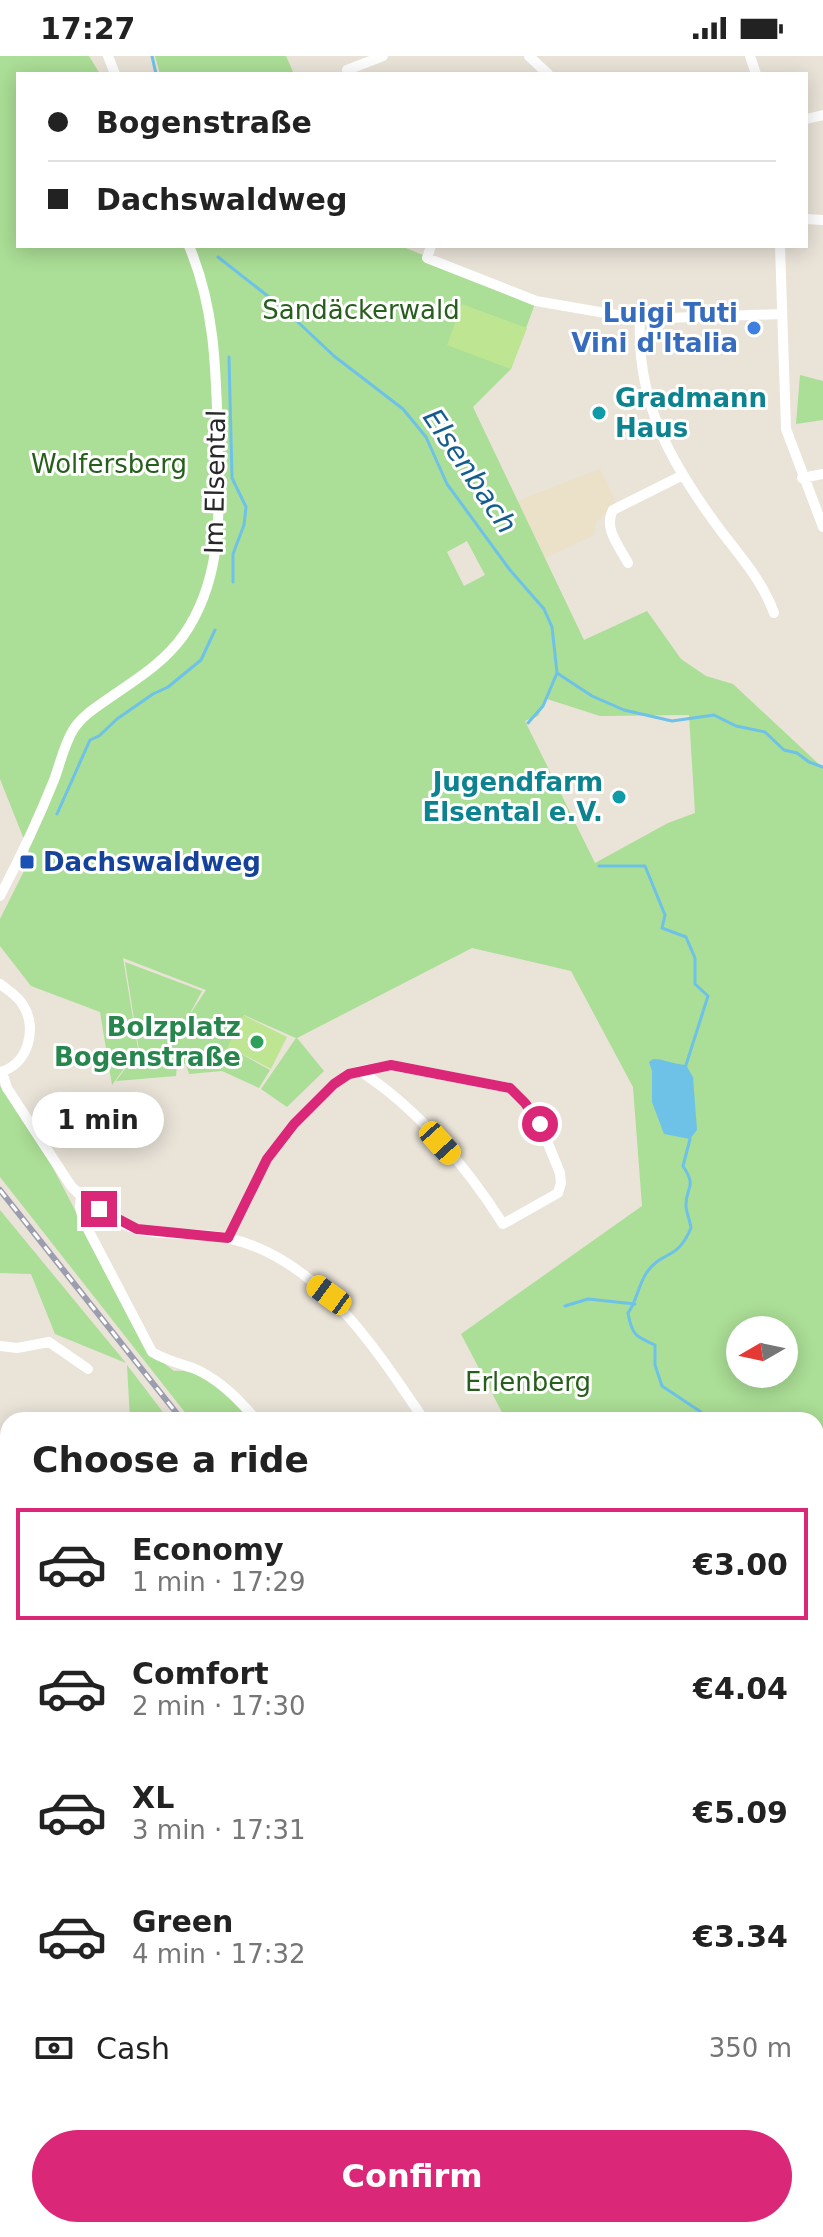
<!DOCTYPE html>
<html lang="en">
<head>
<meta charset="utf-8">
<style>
  :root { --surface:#fff; --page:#f6f6f6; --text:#222; --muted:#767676; --line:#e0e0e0; --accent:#db2777 }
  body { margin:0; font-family:"DejaVu Sans",sans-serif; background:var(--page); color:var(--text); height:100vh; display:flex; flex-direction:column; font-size:30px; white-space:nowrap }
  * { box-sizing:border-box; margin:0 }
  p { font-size:26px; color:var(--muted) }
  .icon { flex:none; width:44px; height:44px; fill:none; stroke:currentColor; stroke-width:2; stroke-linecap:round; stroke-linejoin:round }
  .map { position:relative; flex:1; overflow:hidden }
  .side { position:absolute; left:0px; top:1356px; width:824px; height:826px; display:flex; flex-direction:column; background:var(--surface); border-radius:24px 24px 0 0; box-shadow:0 4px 20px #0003 }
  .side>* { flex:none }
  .guide { position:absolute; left:16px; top:16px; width:792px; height:176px; border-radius:0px; box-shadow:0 4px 20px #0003; display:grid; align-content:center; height:176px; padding:0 32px; background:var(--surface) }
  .needle { width:52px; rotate:261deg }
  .fabs { position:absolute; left:726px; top:1260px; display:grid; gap:16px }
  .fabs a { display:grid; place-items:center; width:72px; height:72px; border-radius:50%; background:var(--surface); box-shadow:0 4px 20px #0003; font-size:40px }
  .end { position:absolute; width:36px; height:36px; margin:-18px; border:10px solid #db2777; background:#fff; box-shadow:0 0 0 4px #fff }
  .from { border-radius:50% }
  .bubble { position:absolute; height:56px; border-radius:28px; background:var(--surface); box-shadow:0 4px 20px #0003; font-size:26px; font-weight:800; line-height:56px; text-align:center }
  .car { position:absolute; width:24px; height:48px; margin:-24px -12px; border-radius:10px; box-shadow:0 0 6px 2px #0007; background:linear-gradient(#f5c518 24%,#345 0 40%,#f5c518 0 76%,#345 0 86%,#f5c518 0) }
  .guide b { display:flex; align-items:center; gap:28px; height:76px; font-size:30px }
  .guide b+b { border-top:2px solid var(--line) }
  .guide i { width:20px; height:20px; background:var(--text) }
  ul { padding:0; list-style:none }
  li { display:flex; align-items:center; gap:24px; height:112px; margin:0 16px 12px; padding:0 16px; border:4px solid transparent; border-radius:0px }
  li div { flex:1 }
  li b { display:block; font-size:30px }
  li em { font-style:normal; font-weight:800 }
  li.on { border-color:var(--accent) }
  li>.icon { width:72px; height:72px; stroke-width:1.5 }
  h2 { padding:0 32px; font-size:36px; line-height:96px }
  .pay { display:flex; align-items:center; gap:20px; height:88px; padding:0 32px; font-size:30px }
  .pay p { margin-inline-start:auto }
  .primary-button { display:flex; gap:16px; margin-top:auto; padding:16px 32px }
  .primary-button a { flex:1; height:92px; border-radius:48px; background:var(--accent); color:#fff; font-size:32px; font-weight:800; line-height:92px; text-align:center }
  .status { display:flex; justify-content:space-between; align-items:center; height:56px; padding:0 40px; background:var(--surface); direction:ltr }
  .status svg { height:22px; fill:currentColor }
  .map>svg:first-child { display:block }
  .education { fill:#eae1c8 }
  .green { fill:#abde96; fill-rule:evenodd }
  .pitch { fill:#bee592 }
  .water { fill:#6ec2e8 }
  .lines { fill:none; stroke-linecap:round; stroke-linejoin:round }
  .stream { stroke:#6ec2e8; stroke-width:3 }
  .minor { stroke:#fff; stroke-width:10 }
  .tertiary { stroke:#fff; stroke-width:12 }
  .trunk { stroke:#f0b95a; stroke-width:18 }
  .rail-casing { stroke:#9c9eb0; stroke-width:6 }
  .rail { stroke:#fff; stroke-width:3; stroke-dasharray:9; stroke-linecap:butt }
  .route { stroke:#db2777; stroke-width:10 }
  .shop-dot { fill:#3f7fe0; stroke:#fff; stroke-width:3 }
  .culture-dot { fill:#0f9aa8; stroke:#fff; stroke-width:3 }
  .transit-dot { fill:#1a4fb4; stroke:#fff; stroke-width:3 }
  .leisure-dot { fill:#2e9e5b; stroke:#fff; stroke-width:3 }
  .labels { text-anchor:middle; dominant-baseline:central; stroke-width:6; stroke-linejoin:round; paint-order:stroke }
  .park-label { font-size:26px; fill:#265e1c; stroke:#fff }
  .shop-label { font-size:26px; font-weight:bold; fill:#366cbe; stroke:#fff; text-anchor:end }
  .culture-label { font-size:26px; font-weight:bold; fill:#0d838f; stroke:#fff; text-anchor:start }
  .street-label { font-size:26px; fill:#272727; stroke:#fff }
  .transit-label { font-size:26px; font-weight:bold; fill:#164399; stroke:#fff; text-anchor:start }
  .leisure-label { font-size:26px; font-weight:bold; fill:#27864d; stroke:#fff; text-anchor:end }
  .water-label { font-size:28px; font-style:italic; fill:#135e8e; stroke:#fff }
</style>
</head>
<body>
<div class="status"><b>17:27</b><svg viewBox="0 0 49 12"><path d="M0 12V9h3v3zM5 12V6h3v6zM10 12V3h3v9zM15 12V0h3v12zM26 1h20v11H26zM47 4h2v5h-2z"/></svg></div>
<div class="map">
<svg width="823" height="2181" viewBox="0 0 823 2181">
  <rect width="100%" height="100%" fill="#e9e3d8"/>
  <path class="education" d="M600 413 617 448 596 466 594 479 545 502 517 445Z
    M0 1882 8 1884V2174H57L61 2181H0Z
    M163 2174H275L274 2181H178Z"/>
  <path class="green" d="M0 0H89L100 18H18V190H401L536 245 511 313 473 351 584 584 647 555 681 603 706 620 733 628 823 712V1799L816 1796V1364H506L461 1278 642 1150 633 1031 571 915 472 892 297 982 324 1015 287 1051 261 1033 296 982 244 959 228 991 270 1014 259 1032 222 1015 189 1018 186 1008H177L176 1020 116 1025 139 994 125 906 202 935 188 961 206 934 123 902 138 993 112 1029 100 956 31 930 0 890V863L31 801 0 723ZM467 485 485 519 464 530 447 496ZM547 643 600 660 689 659 695 757 668 767 595 807 525 665 538 660ZM740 1274H784V1318H740Z
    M155 0H286L294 18H160Z
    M800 319 823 325V364L796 368Z
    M0 1030 52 1110 149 1296 174 1315C203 1311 232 1346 251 1364H191L0 1121Z
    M0 1154 126 1307 55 1278 31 1218 0 1217Z
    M127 1309 169 1364H130Z
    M816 1838 823 1839V2005L816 2006Z"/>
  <path class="pitch" d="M462 248 527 272 511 313 447 289Z
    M243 959 287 981 271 1013 228 991Z"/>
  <path class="water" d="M653 1003C664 1003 673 1008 686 1009L693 1021 697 1074 690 1083 664 1078 652 1046V1015L649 1006Z"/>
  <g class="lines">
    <path class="stream" d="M152 0 156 18
      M218 201 283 252 334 300 403 353 426 381 447 428 510 514 544 553 552 571 557 617 543 650 528 667
      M229 301 232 422 246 451 244 469 233 498V526
      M557 617 592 640 624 654 672 665 714 659 736 670 765 676 784 694 797 697 809 706 823 711
      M57 758 90 684 99 680 117 663 153 638 168 631 201 604 215 574
      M599 810H645L665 859 662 872 686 881 695 902V928L708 940 686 1009
      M690 1083 683 1110C698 1133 685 1130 686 1151 687 1158 690 1165 691 1172 677 1205 663 1194 647 1216 638 1229 637 1245 628 1257 632 1279 635 1280 655 1289V1309L662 1330 701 1356V1364
      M565 1250 588 1243 635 1248"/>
    <path class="minor" d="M108 0 115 18
      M529 0 548 18
      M750 0 756 18
      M347 14 383 0
      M806 63 823 59
      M806 163 823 164
      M431 190 427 202 536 245 640 263 781 258
      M780 190 786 373 823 471
      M640 263C636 347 672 409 721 475 741 501 763 526 774 557
      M802 422 823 418
      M628 507C619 490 603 472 613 454L683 419
      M0 840C20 802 38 764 54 724 60 708 64 689 73 674 83 658 100 649 115 638 140 621 165 605 183 580 224 522 219 453 218 386 216 318 216 254 189 190
      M0 928C8 934 18 940 23 949 38 972 28 1009 0 1016
      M2 1016 7 1032 71 1130C87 1147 112 1166 136 1173 165 1181 198 1175 227 1182 318 1201 376 1293 424 1364
      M81 1141 80 1151 83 1164 152 1296C165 1304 178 1307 193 1312 217 1322 240 1344 256 1364
      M228 1182 267 1103 294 1068 334 1028 349 1018 360 1015C417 1052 467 1111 503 1168L558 1137 561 1127 560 1117 540 1068 525 1047 510 1032 391 1009 360 1015
      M0 1290 17 1292 49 1286 88 1313
      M0 1457 8 1456
      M0 1669 8 1658
      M0 1688 8 1690
      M816 2122 823 2126
      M539 2174 551 2180 562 2181
      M781 2174 789 2181
      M48 2181 57 2174
      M283 2181 284 2174
      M477 2181 483 2174"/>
    <path class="tertiary" d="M127 2174 135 2181"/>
    <path class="trunk" d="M0 1777 8 1779
      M0 1797 8 1800
      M0 1816 8 1818
      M0 1834 8 1837
      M816 2019H823
      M816 2061 823 2062
      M816 2078 823 2079"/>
    <defs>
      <path id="rail" d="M0 1134 182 1364
        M816 1812H823"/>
    </defs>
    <use href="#rail" class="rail-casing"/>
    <use href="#rail" class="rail"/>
  </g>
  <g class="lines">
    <path class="route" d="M99 1153 137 1173 228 1182 267 1103 294 1068 334 1028 349 1018 391 1009 510 1032 525 1047 540 1068"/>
  </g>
  <circle class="shop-dot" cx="754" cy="272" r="8"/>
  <g class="culture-dot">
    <circle cx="599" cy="357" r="8"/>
    <circle cx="619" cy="741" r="8"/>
  </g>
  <rect class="transit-dot" x="19" y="798" width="16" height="16" rx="4"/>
  <circle class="leisure-dot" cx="257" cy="986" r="8"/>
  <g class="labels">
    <g class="park-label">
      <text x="361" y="254">Sandäckerwald</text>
      <text x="109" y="408">Wolfersberg</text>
      <text x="528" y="1326">Erlenberg</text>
    </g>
    <g class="shop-label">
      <text x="738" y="257">Luigi Tuti<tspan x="738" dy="30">Vini d'Italia</tspan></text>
    </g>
    <g class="culture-label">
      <text x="615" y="342">Gradmann<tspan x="615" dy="30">Haus</tspan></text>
      <text x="603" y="726" text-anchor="end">Jugendfarm<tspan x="603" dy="30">Elsental e.V.</tspan></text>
    </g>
    <g class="street-label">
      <text transform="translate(215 426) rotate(-89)">Im Elsental</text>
    </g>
    <g class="transit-label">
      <text x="43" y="806">Dachswaldweg</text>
    </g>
    <g class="leisure-label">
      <text x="241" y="971">Bolzplatz<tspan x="241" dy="30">Bogenstraße</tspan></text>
    </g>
    <g class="water-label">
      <text transform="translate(470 415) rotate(56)">Elsenbach</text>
    </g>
  </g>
</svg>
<div class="fabs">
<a><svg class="needle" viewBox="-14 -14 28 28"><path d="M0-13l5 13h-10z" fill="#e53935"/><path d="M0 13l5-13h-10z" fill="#767676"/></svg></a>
</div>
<i class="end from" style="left:540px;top:1068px"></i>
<i class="end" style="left:99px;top:1153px"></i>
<div class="bubble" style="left:32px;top:1036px;width:132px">1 min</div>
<i class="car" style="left:440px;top:1087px;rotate:138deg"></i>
<i class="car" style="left:329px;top:1239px;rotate:306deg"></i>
<div class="guide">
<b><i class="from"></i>Bogenstraße</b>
<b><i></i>Dachswaldweg</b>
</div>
<section class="side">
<h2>Choose a ride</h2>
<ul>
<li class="on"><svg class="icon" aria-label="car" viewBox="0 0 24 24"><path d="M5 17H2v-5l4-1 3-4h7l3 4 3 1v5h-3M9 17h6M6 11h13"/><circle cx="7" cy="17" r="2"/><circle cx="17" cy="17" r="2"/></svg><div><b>Economy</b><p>1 min · 17:29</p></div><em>€3.00</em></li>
<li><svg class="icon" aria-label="car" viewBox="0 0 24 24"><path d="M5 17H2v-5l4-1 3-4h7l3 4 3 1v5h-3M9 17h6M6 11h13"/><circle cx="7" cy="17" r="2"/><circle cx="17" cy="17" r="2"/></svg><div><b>Comfort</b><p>2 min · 17:30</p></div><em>€4.04</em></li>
<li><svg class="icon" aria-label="car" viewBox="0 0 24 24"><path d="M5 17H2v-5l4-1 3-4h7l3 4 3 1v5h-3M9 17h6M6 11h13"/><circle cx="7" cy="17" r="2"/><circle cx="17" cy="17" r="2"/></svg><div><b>XL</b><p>3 min · 17:31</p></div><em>€5.09</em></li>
<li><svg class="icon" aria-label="car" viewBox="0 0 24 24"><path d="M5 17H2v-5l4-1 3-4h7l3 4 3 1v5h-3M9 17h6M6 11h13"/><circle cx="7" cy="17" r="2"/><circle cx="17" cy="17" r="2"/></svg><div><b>Green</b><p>4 min · 17:32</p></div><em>€3.34</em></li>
</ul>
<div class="pay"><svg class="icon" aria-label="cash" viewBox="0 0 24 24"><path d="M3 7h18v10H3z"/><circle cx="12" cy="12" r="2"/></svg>Cash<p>350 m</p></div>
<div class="primary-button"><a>Confirm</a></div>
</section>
</div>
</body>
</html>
